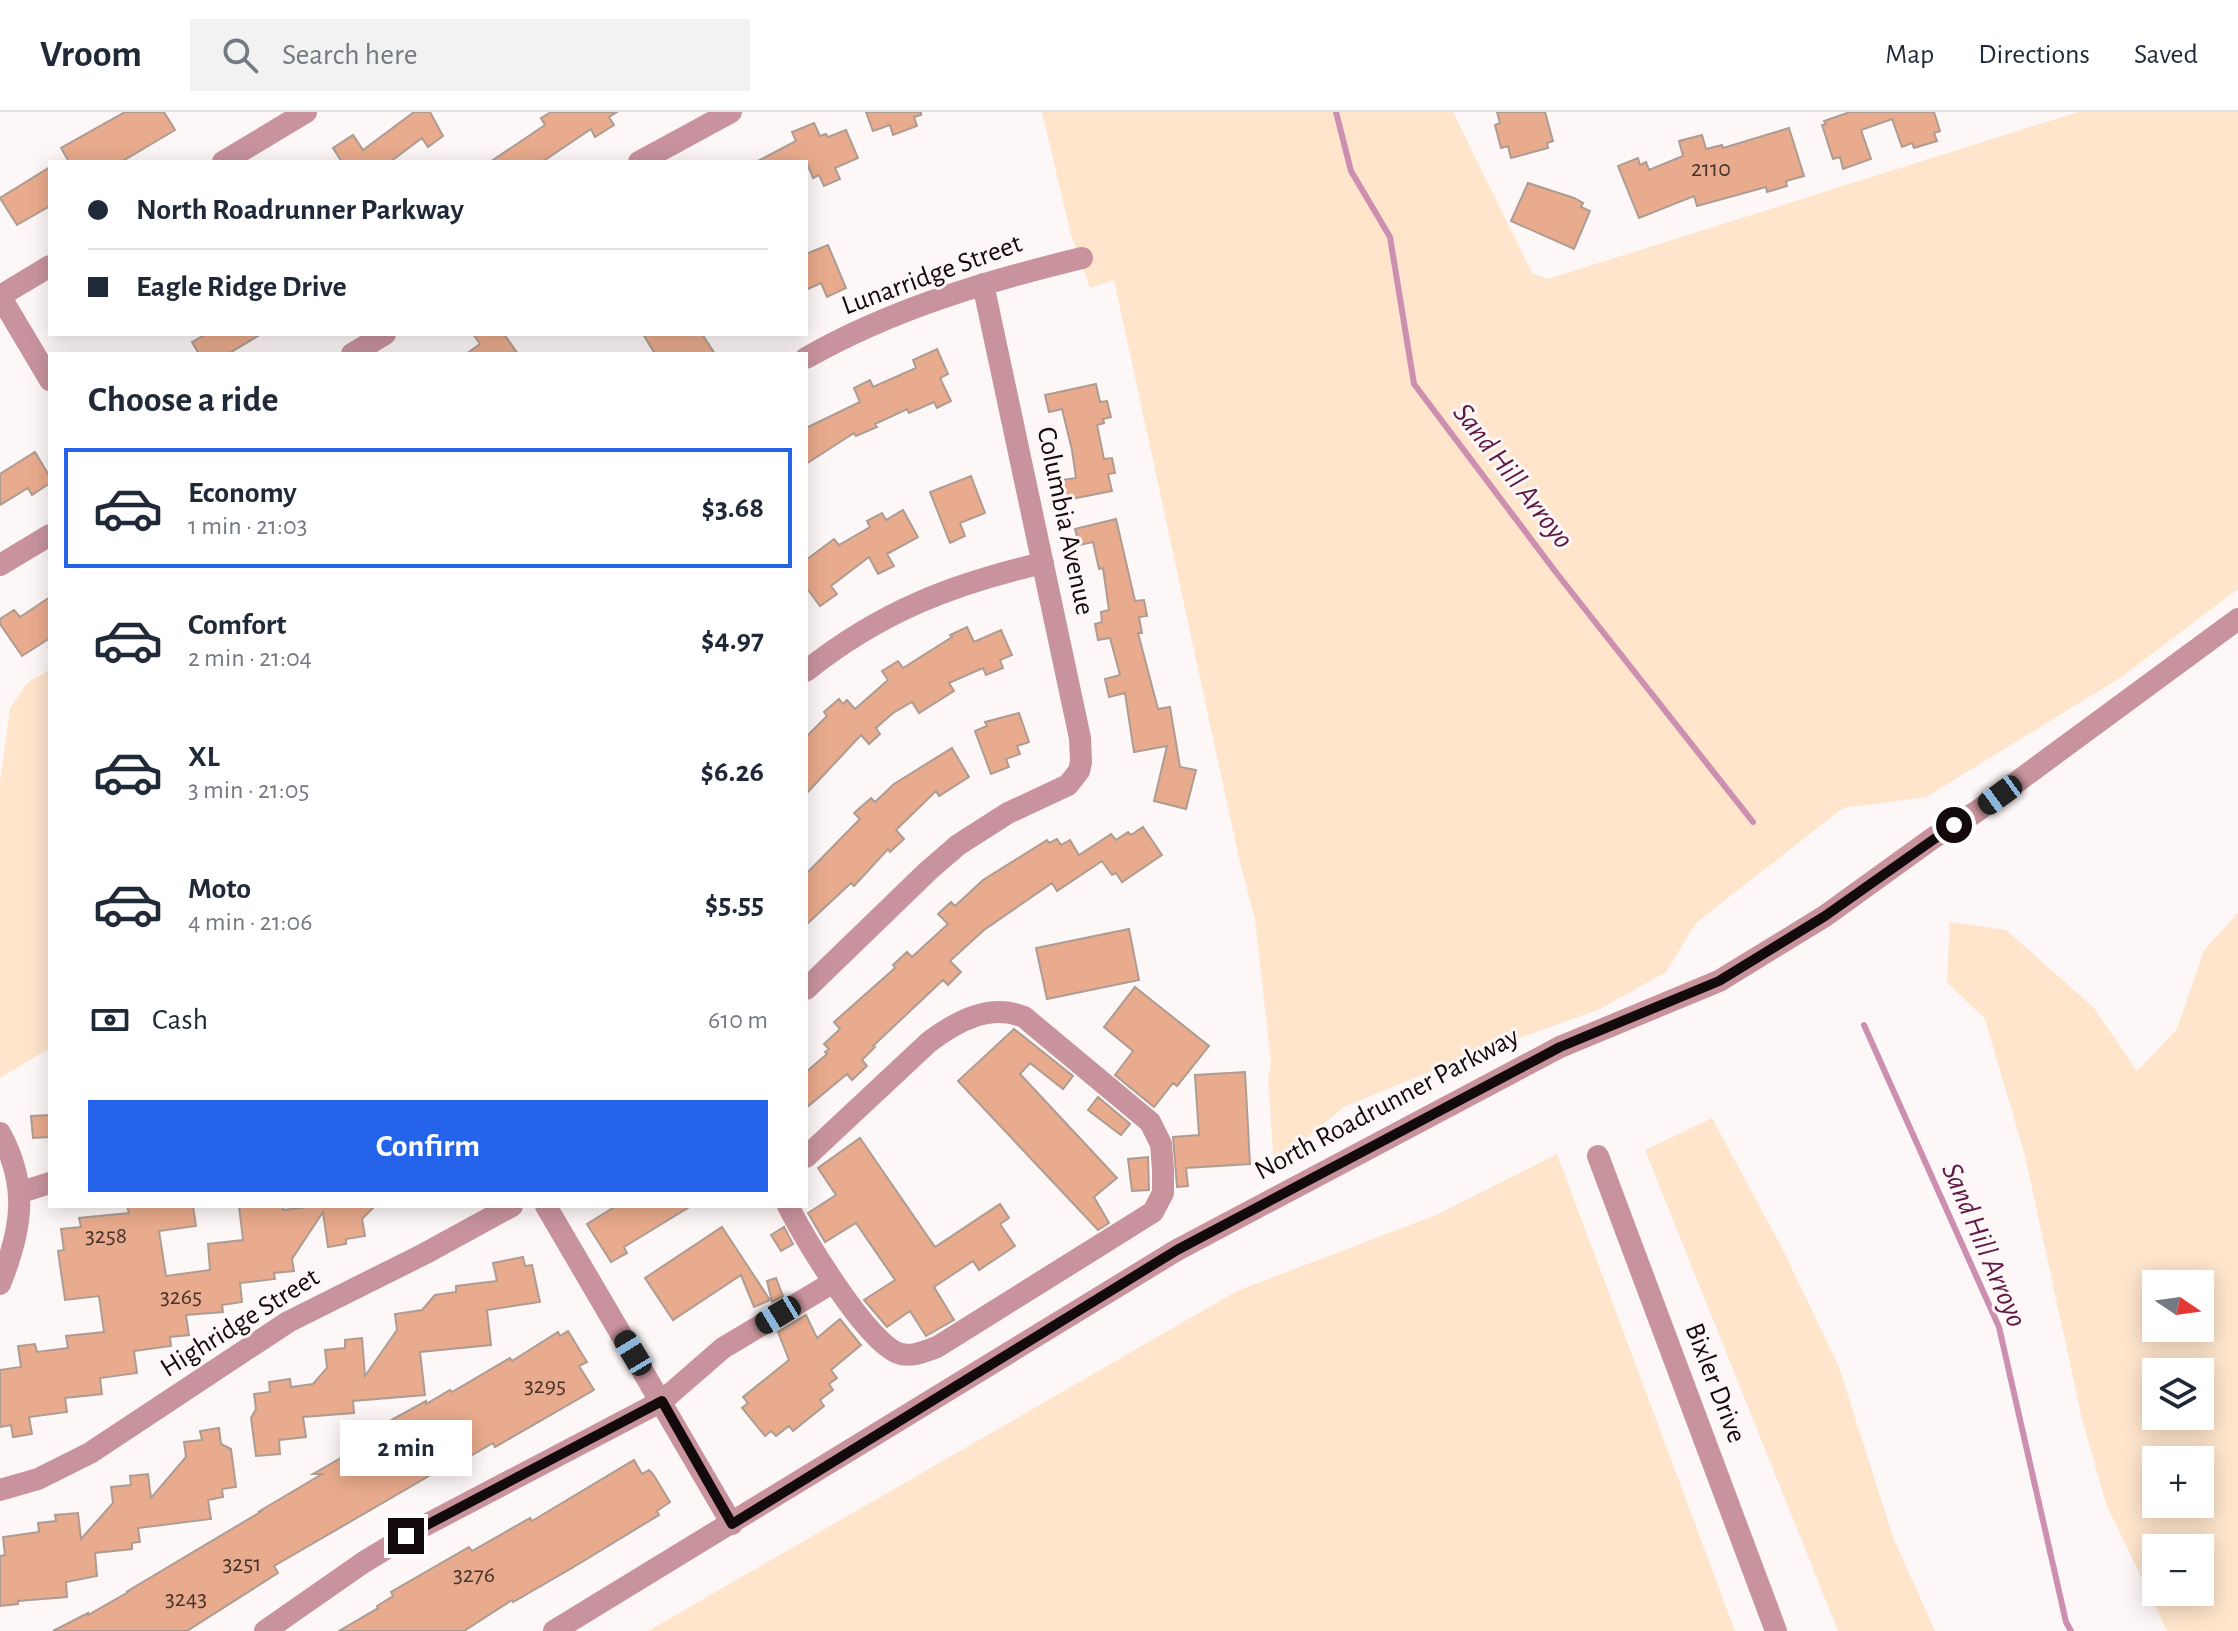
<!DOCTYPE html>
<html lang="en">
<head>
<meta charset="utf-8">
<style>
  :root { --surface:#fff; --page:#f2f2f3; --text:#1f2937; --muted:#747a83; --line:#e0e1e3; --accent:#2563eb }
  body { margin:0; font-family:"Alegreya Sans",sans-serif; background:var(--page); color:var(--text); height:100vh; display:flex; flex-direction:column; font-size:30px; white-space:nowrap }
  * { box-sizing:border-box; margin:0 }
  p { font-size:26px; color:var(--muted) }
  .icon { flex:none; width:44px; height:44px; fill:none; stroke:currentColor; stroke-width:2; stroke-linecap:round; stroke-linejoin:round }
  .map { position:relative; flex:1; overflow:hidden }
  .side { position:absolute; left:48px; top:240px; width:760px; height:856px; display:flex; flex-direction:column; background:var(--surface); border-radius:0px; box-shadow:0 4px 20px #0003 }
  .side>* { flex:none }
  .banner { position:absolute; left:48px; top:48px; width:760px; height:176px; border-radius:0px; box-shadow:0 4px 20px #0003; display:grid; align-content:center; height:176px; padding:0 40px; background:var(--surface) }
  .needle { width:52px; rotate:103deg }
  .tools { position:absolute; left:2142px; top:1158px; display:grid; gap:16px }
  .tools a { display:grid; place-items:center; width:72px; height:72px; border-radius:0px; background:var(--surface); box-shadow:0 4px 20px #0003; font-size:40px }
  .end { position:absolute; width:36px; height:36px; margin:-18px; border:10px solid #130b0b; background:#fff; box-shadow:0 0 0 4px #fff }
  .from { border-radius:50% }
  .bubble { position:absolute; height:56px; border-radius:0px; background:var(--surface); box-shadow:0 4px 20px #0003; font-size:26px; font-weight:600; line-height:56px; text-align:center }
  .car { position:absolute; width:24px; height:48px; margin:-24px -12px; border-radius:10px; box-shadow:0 0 6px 2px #0007; background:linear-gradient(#222 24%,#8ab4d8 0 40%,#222 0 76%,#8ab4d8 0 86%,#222 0) }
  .banner b { display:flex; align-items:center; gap:28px; height:76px; font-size:30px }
  .banner b+b { border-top:2px solid var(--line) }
  .banner i { width:20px; height:20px; background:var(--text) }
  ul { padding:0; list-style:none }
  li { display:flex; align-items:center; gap:24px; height:120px; margin:0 16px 12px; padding:0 24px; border:4px solid transparent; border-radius:0px }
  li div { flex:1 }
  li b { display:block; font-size:30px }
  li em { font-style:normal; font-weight:600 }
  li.active { border-color:var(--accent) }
  li>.icon { width:72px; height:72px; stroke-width:1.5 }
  h2 { padding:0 40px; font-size:36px; line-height:96px }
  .pay { display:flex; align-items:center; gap:20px; height:88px; padding:0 40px; font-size:30px }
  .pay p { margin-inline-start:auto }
  .primary-button { display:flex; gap:16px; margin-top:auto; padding:16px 40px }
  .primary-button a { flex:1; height:92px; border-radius:0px; background:var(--accent); color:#fff; font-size:32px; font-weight:600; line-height:92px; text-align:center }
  header { display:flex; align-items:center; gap:48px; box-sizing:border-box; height:112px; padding:0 40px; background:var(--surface); border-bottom:2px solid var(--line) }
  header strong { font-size:38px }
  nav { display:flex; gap:44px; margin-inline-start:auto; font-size:28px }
  .search { width:560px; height:72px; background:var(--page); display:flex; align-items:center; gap:20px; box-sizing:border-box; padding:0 28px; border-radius:0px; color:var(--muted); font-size:30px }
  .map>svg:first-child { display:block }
  .green { fill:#fee5cc; fill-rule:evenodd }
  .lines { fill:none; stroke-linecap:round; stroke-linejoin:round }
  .stream { stroke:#cc8faf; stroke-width:6 }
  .building { fill:#e9ab8d; stroke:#ae9c93; stroke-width:2 }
  .minor { stroke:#c8939d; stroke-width:22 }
  .route { stroke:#130b0b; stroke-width:10 }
  .labels { text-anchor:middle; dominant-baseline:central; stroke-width:6; stroke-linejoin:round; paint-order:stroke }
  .number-label { font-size:24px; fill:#48332c }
  .street-label { font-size:28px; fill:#130b0b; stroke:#fdf8f7 }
  .water-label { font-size:30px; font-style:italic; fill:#5f1844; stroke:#fdf8f7 }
</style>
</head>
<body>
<header>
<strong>Vroom</strong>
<div class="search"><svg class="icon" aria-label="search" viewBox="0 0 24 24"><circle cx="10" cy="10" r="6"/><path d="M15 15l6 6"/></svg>Search here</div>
<nav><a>Map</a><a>Directions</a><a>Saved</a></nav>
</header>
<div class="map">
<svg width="2238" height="1519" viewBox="0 0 2238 1519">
  <rect width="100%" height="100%" fill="#fdf8f7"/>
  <path class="green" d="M1042 0H1453L1532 161 1548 167 2078 0H2238V477L2120 566 1926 685 1843 696 1696 811 1666 860 1600 897 1451 951 1344 995 1274 1053 1268 967 1271 951 1255 807 1240 751 1114 168 1090 176 1071 123Z
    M50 557V936L0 966V670L10 596 27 571Z
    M2238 801V1519H2167L2106 1392 2082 1307 2025 1044 1985 907 1947 870 1950 810 2006 818 2094 896 2137 959 2177 917 2204 838ZM2156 1172H2200V1216H2156ZM2156 1260H2200V1304H2156ZM2156 1348H2200V1392H2156ZM2156 1436H2200V1480H2156Z
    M1712 1006 1782 1136 1839 1255 1893 1425 1935 1519H1838L1645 1038Z
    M1557 1042 1735 1519H648L1237 1179 1436 1103Z"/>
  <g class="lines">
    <path class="stream" d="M1336 0 1351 59 1390 125 1414 272 1558 463 1753 710
      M1864 913 1999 1215 2066 1510 2071 1519"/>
  </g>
  <path class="building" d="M125 0H164L175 18 121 50H69L61 36Z
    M414 0H430L443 24 428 35 422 26 390 50H342L333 36 353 23 363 38Z
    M551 0H617L609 5 614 13 595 25 591 17 542 50H490L545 13 541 6Z
    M866 0H921V3L914 5 917 14 893 23 890 13 873 19Z
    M1497 0H1545L1553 29 1547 31 1548 36 1511 46 1508 34 1501 36 1495 13 1500 11Z
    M1850 0H1934L1940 19 1934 21 1937 29 1914 36 1912 31 1902 35 1892 7 1861 18 1871 47 1843 57 1840 45 1833 47 1822 13 1826 12 1824 9Z
    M814 11 820 24 826 22 828 25 846 18 858 46 835 56 840 67 824 74 819 63 813 66 806 49 756 50 796 29 792 20Z
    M1789 16 1804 64 1786 69 1787 74 1767 80 1766 75 1697 94 1694 84 1639 106 1618 54 1638 46 1640 53 1646 50 1649 58 1683 44 1679 29 1702 23 1706 37 1722 33 1723 36Z
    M50 55V94L17 113 0 86Z
    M1528 71 1574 86 1583 91 1581 95 1590 99 1574 137 1511 109Z
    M828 133 846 176 827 185 821 171 806 178V142Z
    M206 222H261L228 242H199L192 230Z
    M473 222H504L518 242H466L480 232Z
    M643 222H702L715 242H655Z
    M937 237 948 262 940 266 951 289 937 296 934 290 909 301 907 297 875 312 877 315 856 324 854 321 806 352V316L860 290 854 276 870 268 873 275 916 256 913 248Z
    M1096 272 1100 290 1107 289 1111 305 1103 307 1104 311 1097 313 1104 347 1112 346 1115 361 1108 362 1112 379 1066 388 1062 368 1076 366 1072 338 1062 297 1049 300 1045 283Z
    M35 340 50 365V371L32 383 28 376 0 393V362Z
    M971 364 985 401 960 411 965 424 950 431 930 380Z
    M903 398 918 425 887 442 894 454 878 462 869 445 831 474 837 482 820 494 806 475V448L834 427 839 433 870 415 867 409 882 401 886 408Z
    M1116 407 1135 489 1144 488 1147 504 1139 505 1142 521H1138L1158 597 1170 595 1180 655 1196 658 1186 697 1154 689 1167 634 1134 640 1125 581 1109 585 1105 567 1120 563 1110 526 1098 528 1095 512 1102 510 1101 500 1109 498 1103 456 1099 457 1093 430 1079 433 1075 417Z
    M50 485V526L22 544 0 512V507L14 498 20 505Z
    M967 515 974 530 1001 518 1012 543 1000 548 1003 556 986 563 983 556 949 571 954 579 919 601 912 590 893 601 876 616 880 622 869 632 861 623 806 682V625L827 604 824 600 839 587 843 592 847 588 855 597 888 568 882 559 898 549 903 556 952 525 950 523Z
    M1019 601 1029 630 1017 634 1020 642 1006 647 1009 655 991 662 975 619 987 614 985 610Z
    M952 636 969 665 939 684 936 679 896 718 904 727 890 740 888 737 854 774 851 771 806 813V762L860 707 854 701 871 686 875 690 894 672Z
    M1143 715 1162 743 1122 770 1116 761 1112 763 1102 749 1057 779 1052 771 984 818 950 849 961 860 948 873 943 868 873 934 875 935 862 948 867 954 852 968 847 962 806 996V960L827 942 825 940 829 937 824 932 840 917 834 910 895 856 893 853 907 840 912 845 948 812 938 802 951 790 955 794 983 768 1047 728 1049 731 1057 727 1061 733 1070 728 1079 743 1111 722 1116 728 1128 720 1131 723Z
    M1129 817 1139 868 1047 887 1036 836Z
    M1135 875 1209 934 1177 974 1173 971 1154 995 1115 963 1133 939 1104 915Z
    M1014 917 1073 964 1063 977 1030 951 1020 962 1117 1066 1094 1085 1109 1111 1098 1118 958 969Z
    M1245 960 1250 1052 1186 1056 1188 1074 1177 1075 1173 1025 1199 1023 1195 963Z
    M1098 985 1130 1012 1121 1023 1088 998Z
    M50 1003V1025L33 1026 31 1004Z
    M860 1026 935 1135 1000 1092 1009 1106 1000 1112 1015 1134 979 1158 973 1149 934 1175 954 1208 926 1224 910 1199 887 1215 864 1188 895 1168 856 1111 825 1130 808 1101 836 1083 818 1056Z
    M1148 1045 1149 1078 1132 1079 1128 1047Z
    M127 1094H193L196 1114 159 1119 166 1164 210 1158 208 1132 243 1128 239 1094H283V1098L315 1094H375L362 1107 365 1124 346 1127V1132L328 1135 323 1100 292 1147 294 1159 274 1161 275 1167 240 1171 242 1190 222 1193 223 1200 186 1203 189 1223 170 1225 171 1234 134 1239 137 1261 100 1266 102 1282 65 1286 67 1300 29 1305 32 1322 13 1325 11 1313 0 1315V1258L21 1255 18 1234 35 1232 37 1240 68 1236 66 1224 104 1220 99 1184 65 1188 58 1139 64 1138 61 1117 81 1115 79 1106 129 1101Z
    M616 1094H691L624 1135 627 1141 611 1150 587 1112Z
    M722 1115 770 1188 754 1195 741 1163 673 1208 645 1166Z
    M784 1115 793 1132 781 1139 771 1123Z
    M523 1145 525 1154 532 1153 540 1190 487 1198 491 1233 420 1240 425 1283 353 1289 354 1301 303 1305 306 1325 279 1328 280 1342 256 1344 251 1306 256 1297 254 1282 270 1280 269 1270 290 1267 291 1275 313 1272 327 1256 325 1238 345 1236V1228L362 1226 365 1264 397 1218 395 1202 422 1198 435 1183 456 1180V1174L497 1169 493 1151Z
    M776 1166 783 1184 772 1190 767 1169Z
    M806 1203 817 1226 840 1207 861 1233 831 1258 837 1266 829 1272 833 1278 820 1288 824 1294 793 1319 789 1314 776 1324 771 1319 765 1324 742 1296 748 1291 743 1285 789 1248 778 1220Z
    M568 1219 587 1250 579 1254 594 1278 495 1335 493 1331 462 1349 460 1346 274 1454 278 1461 187 1519H53L88 1501V1503L130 1479 126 1480 262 1399 258 1400 322 1362H313L365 1332 346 1333 426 1289V1292L450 1278 452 1280 510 1246 512 1249 558 1220 560 1224Z
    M219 1316 221 1332 231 1337 236 1375 222 1377 223 1385 208 1388 211 1407 138 1416 140 1430 132 1431V1437L95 1441 97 1464 66 1470 67 1485 18 1489V1492L0 1494V1444L5 1443 3 1425 39 1420 38 1411 56 1409 55 1403 78 1401 81 1427 113 1391 111 1375 131 1373 130 1364 148 1362 151 1386 186 1345 184 1330 202 1328 200 1319Z
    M634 1348 642 1362 649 1358 653 1362 670 1390 657 1399 659 1403 572 1456 513 1490 512 1488 464 1519H339L378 1496 377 1494 393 1484 391 1480 469 1435 472 1439 530 1406 532 1409Z"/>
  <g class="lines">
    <path class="minor" d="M223 50 306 0
      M639 50 731 0
      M50 154 0 184 50 268
      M352 242 385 222
      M806 246C892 197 987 169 1082 146
      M0 453 50 423
      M806 559C880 500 952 472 1043 451
      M806 877 928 759 958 733 1008 701 1068 673 1079 659 1081 650 1080 626 983 172
      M0 1021C29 1074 22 1117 0 1172
      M1598 1044 1776 1519
      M21 1080 50 1071
      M546 1094 732 1412
      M788 1094C804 1125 869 1235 901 1242 913 1245 925 1239 937 1235L1153 1100 1163 1081V1058L1161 1032 1150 1010 1024 905C990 891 957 909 929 930L806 1045
      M0 1378 38 1367 90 1341 288 1210 424 1142 512 1094
      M265 1519 364 1450 420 1416 662 1289 723 1236 832 1171
      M554 1519 1177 1138 1560 935 1719 869 1825 804 1933 726 1976 700 2238 507"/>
  </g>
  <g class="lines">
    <path class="route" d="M406 1424 662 1289 732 1412 1177 1138 1560 935 1719 869 1825 804 1954 713"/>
  </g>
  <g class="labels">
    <g class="number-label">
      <text x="1711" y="57">2110</text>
      <text x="106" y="1124">3258</text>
      <text x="181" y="1185">3265</text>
      <text x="545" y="1274">3295</text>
      <text x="242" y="1452">3251</text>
      <text x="474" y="1463">3276</text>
      <text x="186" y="1487">3243</text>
    </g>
    <g class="street-label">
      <text transform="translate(932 163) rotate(-20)">Lunarridge Street</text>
      <text transform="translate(1065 409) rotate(78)">Columbia Avenue</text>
      <text transform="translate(1387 992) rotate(-28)">North Roadrunner Parkway</text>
      <text transform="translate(240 1211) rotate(-32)">Highridge Street</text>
      <text transform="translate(1715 1271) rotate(69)">Bixler Drive</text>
    </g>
    <g class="water-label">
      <text transform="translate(1513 364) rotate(52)">Sand Hill Arroyo</text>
      <text transform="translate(1984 1133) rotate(67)">Sand Hill Arroyo</text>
    </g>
  </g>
</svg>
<div class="tools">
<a><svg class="needle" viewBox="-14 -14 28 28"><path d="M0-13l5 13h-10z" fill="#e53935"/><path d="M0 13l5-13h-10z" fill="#747a83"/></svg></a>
<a><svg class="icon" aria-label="layers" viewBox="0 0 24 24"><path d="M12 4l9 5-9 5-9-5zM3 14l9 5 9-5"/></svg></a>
<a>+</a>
<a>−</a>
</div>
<i class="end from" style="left:1954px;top:713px"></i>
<i class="end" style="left:406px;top:1424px"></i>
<div class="bubble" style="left:340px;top:1308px;width:132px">2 min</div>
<i class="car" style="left:2000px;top:683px;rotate:234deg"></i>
<i class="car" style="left:778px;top:1203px;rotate:239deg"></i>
<i class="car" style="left:633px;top:1241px;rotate:329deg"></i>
<div class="banner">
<b><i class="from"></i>North Roadrunner Parkway</b>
<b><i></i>Eagle Ridge Drive</b>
</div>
<section class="side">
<h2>Choose a ride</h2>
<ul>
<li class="active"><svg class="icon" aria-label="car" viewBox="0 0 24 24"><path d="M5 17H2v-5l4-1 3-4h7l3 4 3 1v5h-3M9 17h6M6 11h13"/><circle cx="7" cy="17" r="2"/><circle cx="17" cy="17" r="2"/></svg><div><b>Economy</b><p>1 min · 21:03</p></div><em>$3.68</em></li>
<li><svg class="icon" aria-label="car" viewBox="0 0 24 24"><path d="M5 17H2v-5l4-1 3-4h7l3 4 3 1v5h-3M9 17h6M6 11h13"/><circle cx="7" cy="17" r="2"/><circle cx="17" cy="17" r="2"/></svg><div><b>Comfort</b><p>2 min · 21:04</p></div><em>$4.97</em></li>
<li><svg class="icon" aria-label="car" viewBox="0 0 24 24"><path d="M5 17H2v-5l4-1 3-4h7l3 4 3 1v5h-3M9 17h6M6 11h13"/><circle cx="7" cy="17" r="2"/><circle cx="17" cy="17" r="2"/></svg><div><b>XL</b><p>3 min · 21:05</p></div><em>$6.26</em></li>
<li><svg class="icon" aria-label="car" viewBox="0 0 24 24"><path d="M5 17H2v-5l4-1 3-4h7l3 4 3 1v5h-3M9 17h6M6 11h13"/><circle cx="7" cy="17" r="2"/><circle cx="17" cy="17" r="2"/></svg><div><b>Moto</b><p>4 min · 21:06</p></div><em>$5.55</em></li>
</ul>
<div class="pay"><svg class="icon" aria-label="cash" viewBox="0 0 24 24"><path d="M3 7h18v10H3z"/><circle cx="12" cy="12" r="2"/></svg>Cash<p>610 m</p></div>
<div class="primary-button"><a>Confirm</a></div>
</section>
</div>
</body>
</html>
